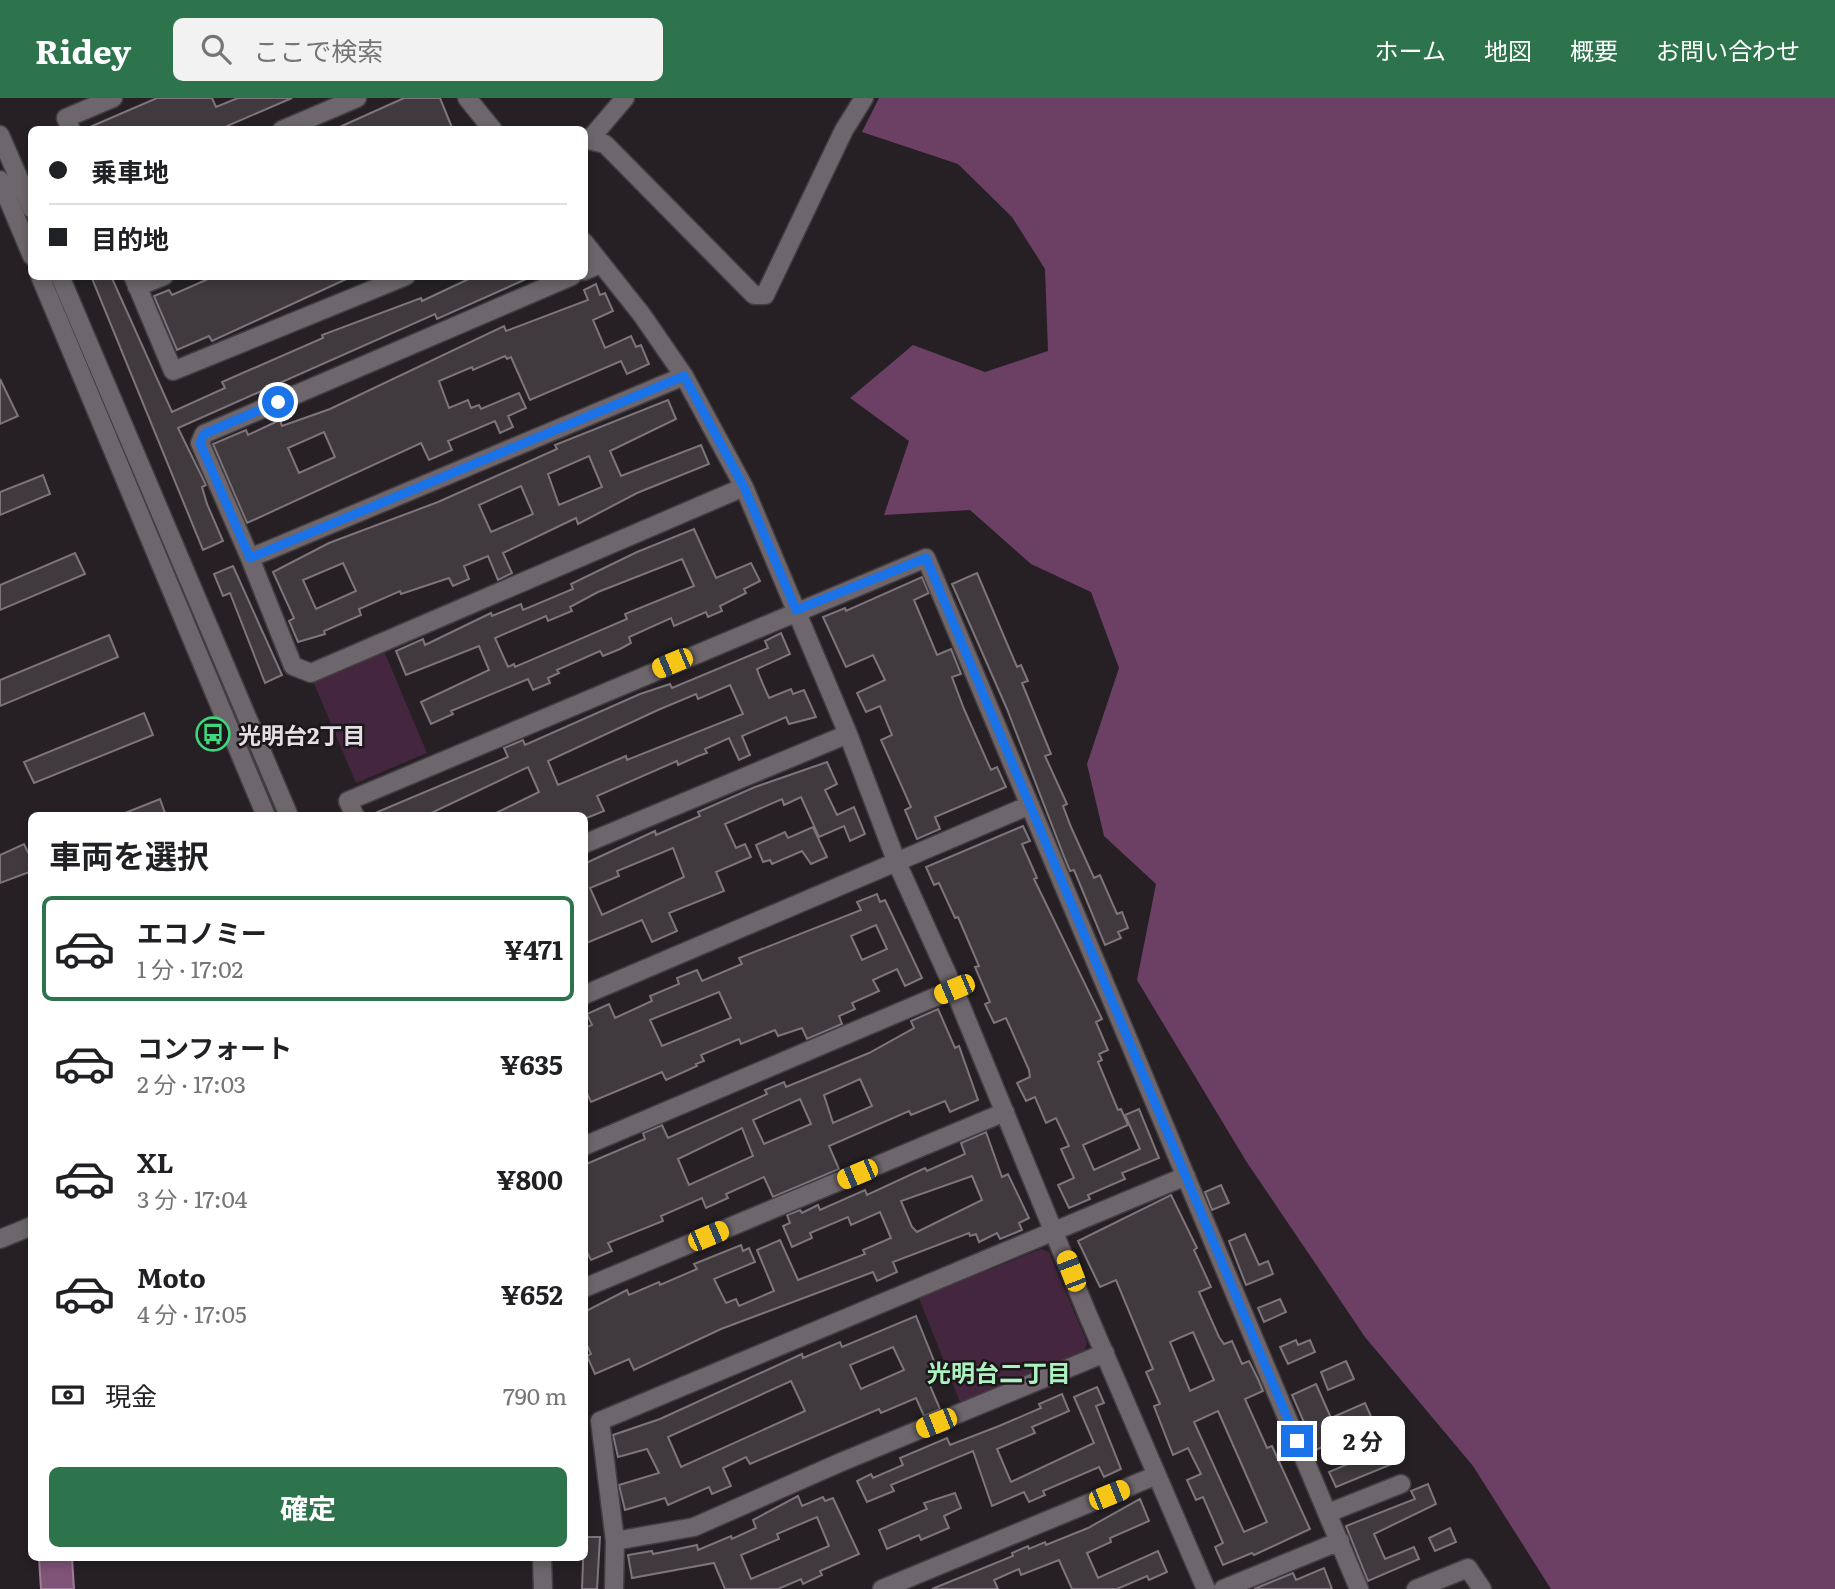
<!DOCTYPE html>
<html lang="ja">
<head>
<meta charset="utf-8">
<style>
  :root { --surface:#fff; --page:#f2f2f2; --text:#202124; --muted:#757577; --line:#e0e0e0; --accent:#2d734c }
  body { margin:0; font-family:Literata,"Noto Sans JP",serif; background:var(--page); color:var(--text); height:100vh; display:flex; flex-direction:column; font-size:26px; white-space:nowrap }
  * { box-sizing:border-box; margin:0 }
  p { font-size:23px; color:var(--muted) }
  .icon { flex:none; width:38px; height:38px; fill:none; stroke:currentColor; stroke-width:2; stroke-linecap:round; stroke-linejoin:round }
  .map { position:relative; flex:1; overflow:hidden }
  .drawer { position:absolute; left:28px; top:714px; width:560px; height:749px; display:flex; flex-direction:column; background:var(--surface); border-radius:10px; box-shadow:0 4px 10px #0003 }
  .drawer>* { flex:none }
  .top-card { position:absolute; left:28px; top:28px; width:560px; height:154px; border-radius:10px; box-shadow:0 4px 10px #0003; display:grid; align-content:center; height:154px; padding:0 21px; background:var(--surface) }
  .end { position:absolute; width:32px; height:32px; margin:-16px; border:9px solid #1a73e8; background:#fff; box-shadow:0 0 0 4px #fff }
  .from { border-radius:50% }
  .bubble { position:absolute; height:49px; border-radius:10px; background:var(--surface); box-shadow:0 4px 10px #0003; font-size:23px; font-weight:700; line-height:49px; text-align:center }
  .car { position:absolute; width:21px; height:42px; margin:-21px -10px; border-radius:9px; box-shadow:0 0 5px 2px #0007; background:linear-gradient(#f5c518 24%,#345 0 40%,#f5c518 0 76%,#345 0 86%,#f5c518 0) }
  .top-card b { display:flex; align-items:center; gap:24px; height:66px; font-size:26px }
  .top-card b+b { border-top:2px solid var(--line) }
  .top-card i { width:18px; height:18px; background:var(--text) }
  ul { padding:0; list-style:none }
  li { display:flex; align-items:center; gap:21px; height:105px; margin:0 14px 10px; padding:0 7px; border:4px solid transparent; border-radius:10px }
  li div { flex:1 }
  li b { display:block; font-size:26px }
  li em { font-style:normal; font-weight:700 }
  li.current { border-color:var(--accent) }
  li>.icon { width:63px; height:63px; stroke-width:1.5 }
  h2 { padding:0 21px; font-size:32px; line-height:84px }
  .pay { display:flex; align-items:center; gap:18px; height:77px; padding:0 21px; font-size:26px }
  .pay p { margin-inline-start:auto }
  .action { display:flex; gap:14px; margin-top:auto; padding:14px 21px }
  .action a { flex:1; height:80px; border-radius:10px; background:var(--accent); color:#fff; font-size:28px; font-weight:700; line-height:80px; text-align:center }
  header { display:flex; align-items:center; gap:42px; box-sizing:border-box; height:98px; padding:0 35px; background:var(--accent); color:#fff }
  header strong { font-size:33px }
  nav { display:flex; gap:38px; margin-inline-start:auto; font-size:24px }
  .search { width:490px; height:63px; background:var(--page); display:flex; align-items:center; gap:18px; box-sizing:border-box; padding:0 24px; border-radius:10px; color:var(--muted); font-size:26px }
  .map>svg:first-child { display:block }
  .green { fill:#44263f }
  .forest { fill:#6b4064 }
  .water { fill:#805378; stroke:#9e7d98; stroke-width:2 }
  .building { fill:#403a3f; stroke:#7d757b; stroke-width:2; fill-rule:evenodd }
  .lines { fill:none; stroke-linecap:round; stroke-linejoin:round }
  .minor-casing { stroke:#423d41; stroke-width:21 }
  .minor { stroke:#6d666c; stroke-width:18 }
  .route { stroke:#1a73e8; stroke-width:9 }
  .labels { text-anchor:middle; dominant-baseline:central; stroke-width:5; stroke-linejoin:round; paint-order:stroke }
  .poi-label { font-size:23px; font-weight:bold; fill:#e3dfe2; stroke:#1c171b; text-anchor:start }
  .neighbourhood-label { font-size:24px; font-weight:bold; fill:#abf2bf; stroke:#1c171b }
</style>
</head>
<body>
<header>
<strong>Ridey</strong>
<div class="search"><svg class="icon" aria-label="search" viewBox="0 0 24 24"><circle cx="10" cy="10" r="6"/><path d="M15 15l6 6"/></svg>ここで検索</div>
<nav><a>ホーム</a><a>地図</a><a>概要</a><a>お問い合わせ</a></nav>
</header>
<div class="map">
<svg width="1835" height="1491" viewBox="0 0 1835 1491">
  <rect width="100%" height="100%" fill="#262025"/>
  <path class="green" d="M384 553 427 655 356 685 313 583Z
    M1041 1151 1049 1154 1087 1244 1084 1254 960 1304 919 1200Z"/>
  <path class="forest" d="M879 0H1835V1491H1551L1473 1368 1365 1239 1246 1063 1137 882 1156 786 1104 738 1087 666 1119 570 1091 494 1031 466 970 412 884 417 909 343 850 300 913 247 985 274 1048 253 1045 171 1012 119 958 66 862 34Z"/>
  <path class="water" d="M39 1460H72L74 1491H41Z"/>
  <path class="building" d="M157 0H212L216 9 238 0H292L227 28 228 32H83Z
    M404 0H440L453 32H333Z
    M91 178H111L172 314 225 290 222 284 323 240 322 237 421 200 422 203 475 178H533L437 221 435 216 178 330 206 387 202 389 207 406 223 443 203 452Z
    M204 178H353L212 243 209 238 177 252 154 198 169 192 172 197 206 182Z
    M596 186 600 197 605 195 613 213 593 222 605 250 631 238 636 249 641 247 649 266 627 276 621 263 530 302 511 259 507 261 505 258 473 272 472 269 439 283 449 310 468 302 471 310 479 307 481 311 519 295 526 310 508 318 513 329 500 335 495 323 448 343 452 352 429 362 421 345 247 425 213 346 246 332 248 337 280 322 282 328 330 311 504 228 506 233 588 202 584 192ZM324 334 335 359 299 375 288 350Z
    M0 281 18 318 0 326Z
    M668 302 676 321 610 353 621 378 701 347 709 366 637 395 578 426 576 420 503 455 512 475 498 482 488 458 464 468 469 481 453 488 449 480 401 496 400 493 359 511 361 517 324 533 325 536 298 544 289 523 294 520 273 474 329 445 438 404 557 351 555 347ZM589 358 602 389 559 407 548 376ZM521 388 533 416 491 434 479 407ZM343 465 356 493 316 511 303 482Z
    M43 377 50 396 0 417V394Z
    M694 431 716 480 751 465 760 483 744 491 746 495 720 508 722 513 708 519 706 514 674 528 671 520 629 539 631 545 620 551 603 558 600 553 557 572 559 575 548 580 550 585 533 592 528 581 451 613 453 616 431 626 421 604 489 572 479 548 406 577 396 553 423 541 425 547 491 515 492 518 521 506 523 512 573 491 571 486 637 454ZM682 461 694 488 625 516 627 521 515 569 514 566 508 569 495 540 546 518 548 523 572 513 570 509 598 494Z
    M75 455 85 476 0 512V487Z
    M233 468 282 577 265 585 230 495 223 498 214 476Z
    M977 475 1017 569 1021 567 1028 583 1022 585 1051 656 1045 658 1067 706 1063 708 1071 729 1094 780 1100 777 1117 816 1122 814 1128 830 1118 834 1121 840 1105 847 1074 772 1070 773 1065 761 1007 611 952 486Z
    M922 479 929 495 914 502 937 557 951 551 961 576 952 579 964 611 991 672 997 669 1006 689 935 719 940 731 917 741 905 712 911 709 881 642 892 637 880 608 866 614 857 595 885 582 873 557 846 569 823 519 845 510 846 513Z
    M781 535 790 556 757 571 759 577 769 600 791 591 793 596 804 592 816 619 789 626 786 619 742 638 750 657 739 662 729 640 705 651 707 655 698 658 678 667 677 663 597 698 604 713 584 721V718H490L539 694 528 669 425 718H368L508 659 504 650 523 642 525 647 640 596 670 586 672 590 768 550 765 543ZM730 587 743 616 627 662 626 658 558 687 548 663 658 612 696 596 698 601Z
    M109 537 118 559 0 608V582Z
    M144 615 153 637 34 685 24 664Z
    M827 664 837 686 825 692 837 717 854 709 865 736 850 743 844 728 819 739 801 699 784 707 782 701 725 726 736 750 745 746 751 759 716 774 724 793 669 815 677 833 652 844 642 822 584 846V766L655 733 656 737 700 718 698 714 755 689ZM673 750 684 779 602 817 590 790 619 778 617 773Z
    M160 701 166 718H120V717Z
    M1023 728 1030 743 1022 746 1037 780 1034 781 1102 921 1096 924 1108 952 1099 956 1102 962 1098 964 1118 1012 1121 1011 1128 1027 1083 1047 1094 1072 1140 1051 1125 1017 1139 1011 1159 1060 1122 1075 1125 1081 1088 1097 1090 1101 1069 1110 1058 1087 1074 1080 1061 1051 1069 1048 1056 1020 1046 1025 1035 999 1026 1003 1017 985 1030 979 1029 972 1006 920 994 925 985 906 990 904 975 869 979 868 958 819 955 820 939 785 934 787 926 769Z
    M813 729 827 759 811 766 802 753 772 766 770 762 763 764 756 747 785 734 788 740Z
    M24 746 32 763V773L0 785V757Z
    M877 796 880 804 885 802 922 880 905 888 897 871 873 882 879 893 852 905 855 911 839 918 842 926 807 941 802 930 778 938 775 932 741 946 739 941 701 957 704 963 696 966 697 968 666 982 662 974 591 1004 584 989V930L592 927 587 916 609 906 615 920 652 903 650 898 679 886 677 880 697 872 702 883 742 866 739 860 861 812 857 804ZM876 827 887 851 862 862 851 838ZM719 894 731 920 662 948 650 922Z
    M938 911 955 950 959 948 978 1002 950 1014 945 1003 911 1017 909 1013 829 1048 839 1071 773 1099 764 1079 726 1096 728 1100 706 1110 702 1100 661 1118 663 1123 608 1145 612 1153 591 1162 584 1148V1067L645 1041 643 1035 662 1027 668 1040 767 996 765 992 784 984 786 989 869 955 914 930 911 923ZM860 981 872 1008 833 1025 824 997ZM800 1001 811 1026 764 1046 753 1022ZM742 1030 753 1058 689 1087 678 1061Z
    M986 1034 1002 1079 1008 1076 1029 1120 1019 1125 1022 1132 1000 1141 997 1135 979 1144 976 1136 970 1138 969 1135 893 1164 897 1174 877 1183 873 1174 721 1231 634 1272 629 1261 595 1276 587 1258 591 1256 584 1240V1214L627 1192 629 1197 659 1184 660 1187 697 1171 694 1166 741 1147 743 1153 749 1150 755 1164 714 1181 726 1205 736 1201 739 1208 774 1193 757 1152 780 1142 798 1182 865 1156 863 1152 891 1140 880 1114 851 1127 848 1119 810 1135 812 1140 792 1149 783 1128 790 1125 787 1117 800 1112 802 1115 818 1107 820 1112 865 1092 867 1097 925 1070 927 1073 965 1056 961 1045ZM972 1078 982 1102 917 1134 912 1129 901 1103Z
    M1221 1087 1229 1105 1212 1112 1205 1094Z
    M1171 1097 1197 1150 1194 1152 1211 1189 1199 1194 1219 1239 1224 1246 1232 1243 1242 1266 1249 1263 1258 1281 1263 1293 1245 1301 1267 1350 1272 1348 1310 1431 1254 1457 1252 1455 1223 1467 1215 1449 1223 1445 1203 1399 1196 1402 1187 1382 1201 1376 1188 1350 1173 1357 1154 1308 1160 1306 1146 1274 1153 1271 1116 1182 1100 1189 1078 1143ZM1193 1234 1214 1282 1190 1293 1170 1244ZM1218 1313 1267 1424 1244 1434 1194 1324Z
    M1245 1136 1259 1167 1268 1163 1273 1176 1246 1187 1229 1143Z
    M1280 1201 1286 1214 1264 1224 1258 1210Z
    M916 1218 940 1278 928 1283 940 1311 924 1318 916 1300 881 1315 879 1311 750 1366 746 1359 723 1370 731 1388 712 1396 709 1389 668 1407 665 1400 625 1412 619 1387 659 1375 647 1351 618 1359 613 1337 660 1321 802 1256 803 1260 840 1244 842 1249ZM893 1249 904 1272 861 1291 850 1267ZM791 1283 805 1313 681 1369 668 1339Z
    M1296 1242 1298 1247 1310 1242 1315 1254 1288 1266 1280 1249Z
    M1346 1263 1354 1281 1328 1292 1321 1274Z
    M1316 1286 1331 1320 1365 1305 1374 1325 1316 1352 1292 1297Z
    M1097 1289 1104 1305 1096 1308 1121 1371 1104 1379 1099 1369 1043 1393 1045 1397 1029 1404 1024 1394 992 1408 973 1353 891 1387 894 1393 867 1404 857 1383 871 1376 873 1380 903 1367 900 1360 947 1340 950 1347 999 1328 1041 1310 1039 1306 1062 1296 1069 1313 1032 1329 1035 1335 997 1351 1011 1384 1094 1345 1074 1299Z
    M1390 1348 1397 1364 1336 1389 1329 1374Z
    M1428 1386 1436 1406 1374 1436 1385 1461 1414 1449 1419 1461 1368 1483 1346 1428 1415 1401 1411 1393Z
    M955 1395 961 1410 944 1418 949 1430 921 1442 919 1437 887 1451 879 1432 927 1411 924 1405Z
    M798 1398 802 1408 823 1399 825 1403 833 1400 859 1456 820 1473 822 1477 803 1486 801 1481 778 1491H725L714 1465 632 1480 628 1457 652 1453 653 1456 697 1447 698 1452 731 1438 732 1441 756 1430 753 1422ZM817 1419 829 1448 751 1481 741 1457 779 1441 777 1436Z
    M1140 1401 1149 1423 1110 1440 1111 1444 1087 1455 1098 1480 1158 1453 1167 1474 1149 1482 1147 1478 1117 1491H1072L1059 1462 1021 1477 1019 1471 994 1482 998 1491H932L1013 1458 1012 1455 1028 1448 1029 1451 1045 1444 1046 1447 1088 1430Z
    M1450 1430 1456 1444 1435 1453 1429 1440Z
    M584 1439H600L597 1491H582Z
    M1324 1470 1332 1491H1254L1293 1475 1296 1482Z"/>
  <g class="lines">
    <defs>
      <path id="minor" d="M467 0 493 32
        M71 32 66 20 113 0
        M282 32 357 0
        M0 37 32 111
        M584 41 605 46 754 197H765L844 32 864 0
        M590 41 625 0
        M0 82 32 158
        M584 144 642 217 684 278 744 389 848 636 897 765 954 891 1087 1215 1206 1491
        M584 173 601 166
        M40 178 266 718
        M60 178 289 718
        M133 178 173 273 406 178
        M572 178 204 336 200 345 250 460 293 568 311 575 744 389
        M137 189 164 178
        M250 460 684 278
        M355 718 348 703 926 460 1359 1491
        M584 746 848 636
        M584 897 1030 707
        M584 1048 954 891
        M0 1141 32 1128
        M584 1190 1005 1014
        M1328 1415 1401 1386
        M615 1443 694 1429 839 1365 1105 1255
        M542 1460 543 1491
        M614 1491 615 1443 600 1323 1186 1078
        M882 1491 1157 1377
        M1223 1491 1340 1443
        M1416 1491 1468 1470 1482 1491"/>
    </defs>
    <use href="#minor" class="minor-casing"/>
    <use href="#minor" class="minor"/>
  </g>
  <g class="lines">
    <path class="route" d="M278 304 204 336 200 345 250 460 684 278 744 389 796 512 926 460 1297 1343"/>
  </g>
  <defs>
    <symbol id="bus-ring" viewBox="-11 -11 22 22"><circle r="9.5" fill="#1c171b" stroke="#3dd77d" stroke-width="1.5"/><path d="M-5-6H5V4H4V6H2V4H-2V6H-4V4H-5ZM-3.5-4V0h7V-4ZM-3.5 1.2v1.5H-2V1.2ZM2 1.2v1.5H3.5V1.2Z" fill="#3dd77d"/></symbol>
  </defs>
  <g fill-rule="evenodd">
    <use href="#bus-ring" x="194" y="617" width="38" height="38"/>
  </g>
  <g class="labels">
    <g class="poi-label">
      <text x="238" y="636">光明台2丁目</text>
    </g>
    <g class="neighbourhood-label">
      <text x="999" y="1273">光明台二丁目</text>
    </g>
  </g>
</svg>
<i class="end from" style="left:278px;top:304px"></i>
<i class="end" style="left:1297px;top:1343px"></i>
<div class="bubble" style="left:1321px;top:1318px;width:84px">2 分</div>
<i class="car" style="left:672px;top:565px;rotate:247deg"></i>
<i class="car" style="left:954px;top:891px;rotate:247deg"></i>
<i class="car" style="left:857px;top:1076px;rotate:247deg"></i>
<i class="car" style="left:708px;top:1138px;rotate:67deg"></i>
<i class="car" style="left:1071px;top:1173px;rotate:339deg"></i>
<i class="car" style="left:936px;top:1325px;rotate:248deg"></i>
<i class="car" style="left:1109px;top:1397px;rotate:68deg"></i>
<div class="top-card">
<b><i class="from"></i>乗車地</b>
<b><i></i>目的地</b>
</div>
<section class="drawer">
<h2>車両を選択</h2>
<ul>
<li class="current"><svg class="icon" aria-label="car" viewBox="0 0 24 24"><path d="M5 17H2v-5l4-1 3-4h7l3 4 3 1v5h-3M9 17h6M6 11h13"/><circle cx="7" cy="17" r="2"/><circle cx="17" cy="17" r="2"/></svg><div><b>エコノミー</b><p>1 分 · 17:02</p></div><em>¥471</em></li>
<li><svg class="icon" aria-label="car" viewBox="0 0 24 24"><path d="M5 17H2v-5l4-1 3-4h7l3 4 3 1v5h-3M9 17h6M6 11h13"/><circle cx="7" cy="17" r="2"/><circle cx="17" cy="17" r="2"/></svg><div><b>コンフォート</b><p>2 分 · 17:03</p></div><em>¥635</em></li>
<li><svg class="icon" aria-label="car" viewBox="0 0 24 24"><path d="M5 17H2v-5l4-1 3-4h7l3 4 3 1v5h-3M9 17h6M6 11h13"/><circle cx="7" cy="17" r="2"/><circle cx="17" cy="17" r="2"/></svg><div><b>XL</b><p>3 分 · 17:04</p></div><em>¥800</em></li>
<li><svg class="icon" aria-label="car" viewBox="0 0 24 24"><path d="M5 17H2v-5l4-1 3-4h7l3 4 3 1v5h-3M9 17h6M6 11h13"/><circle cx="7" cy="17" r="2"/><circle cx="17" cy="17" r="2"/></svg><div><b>Moto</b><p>4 分 · 17:05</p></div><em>¥652</em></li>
</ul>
<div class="pay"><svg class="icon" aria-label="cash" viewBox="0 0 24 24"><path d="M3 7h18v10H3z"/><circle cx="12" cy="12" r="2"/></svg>現金<p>790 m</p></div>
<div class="action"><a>確定</a></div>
</section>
</div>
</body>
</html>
